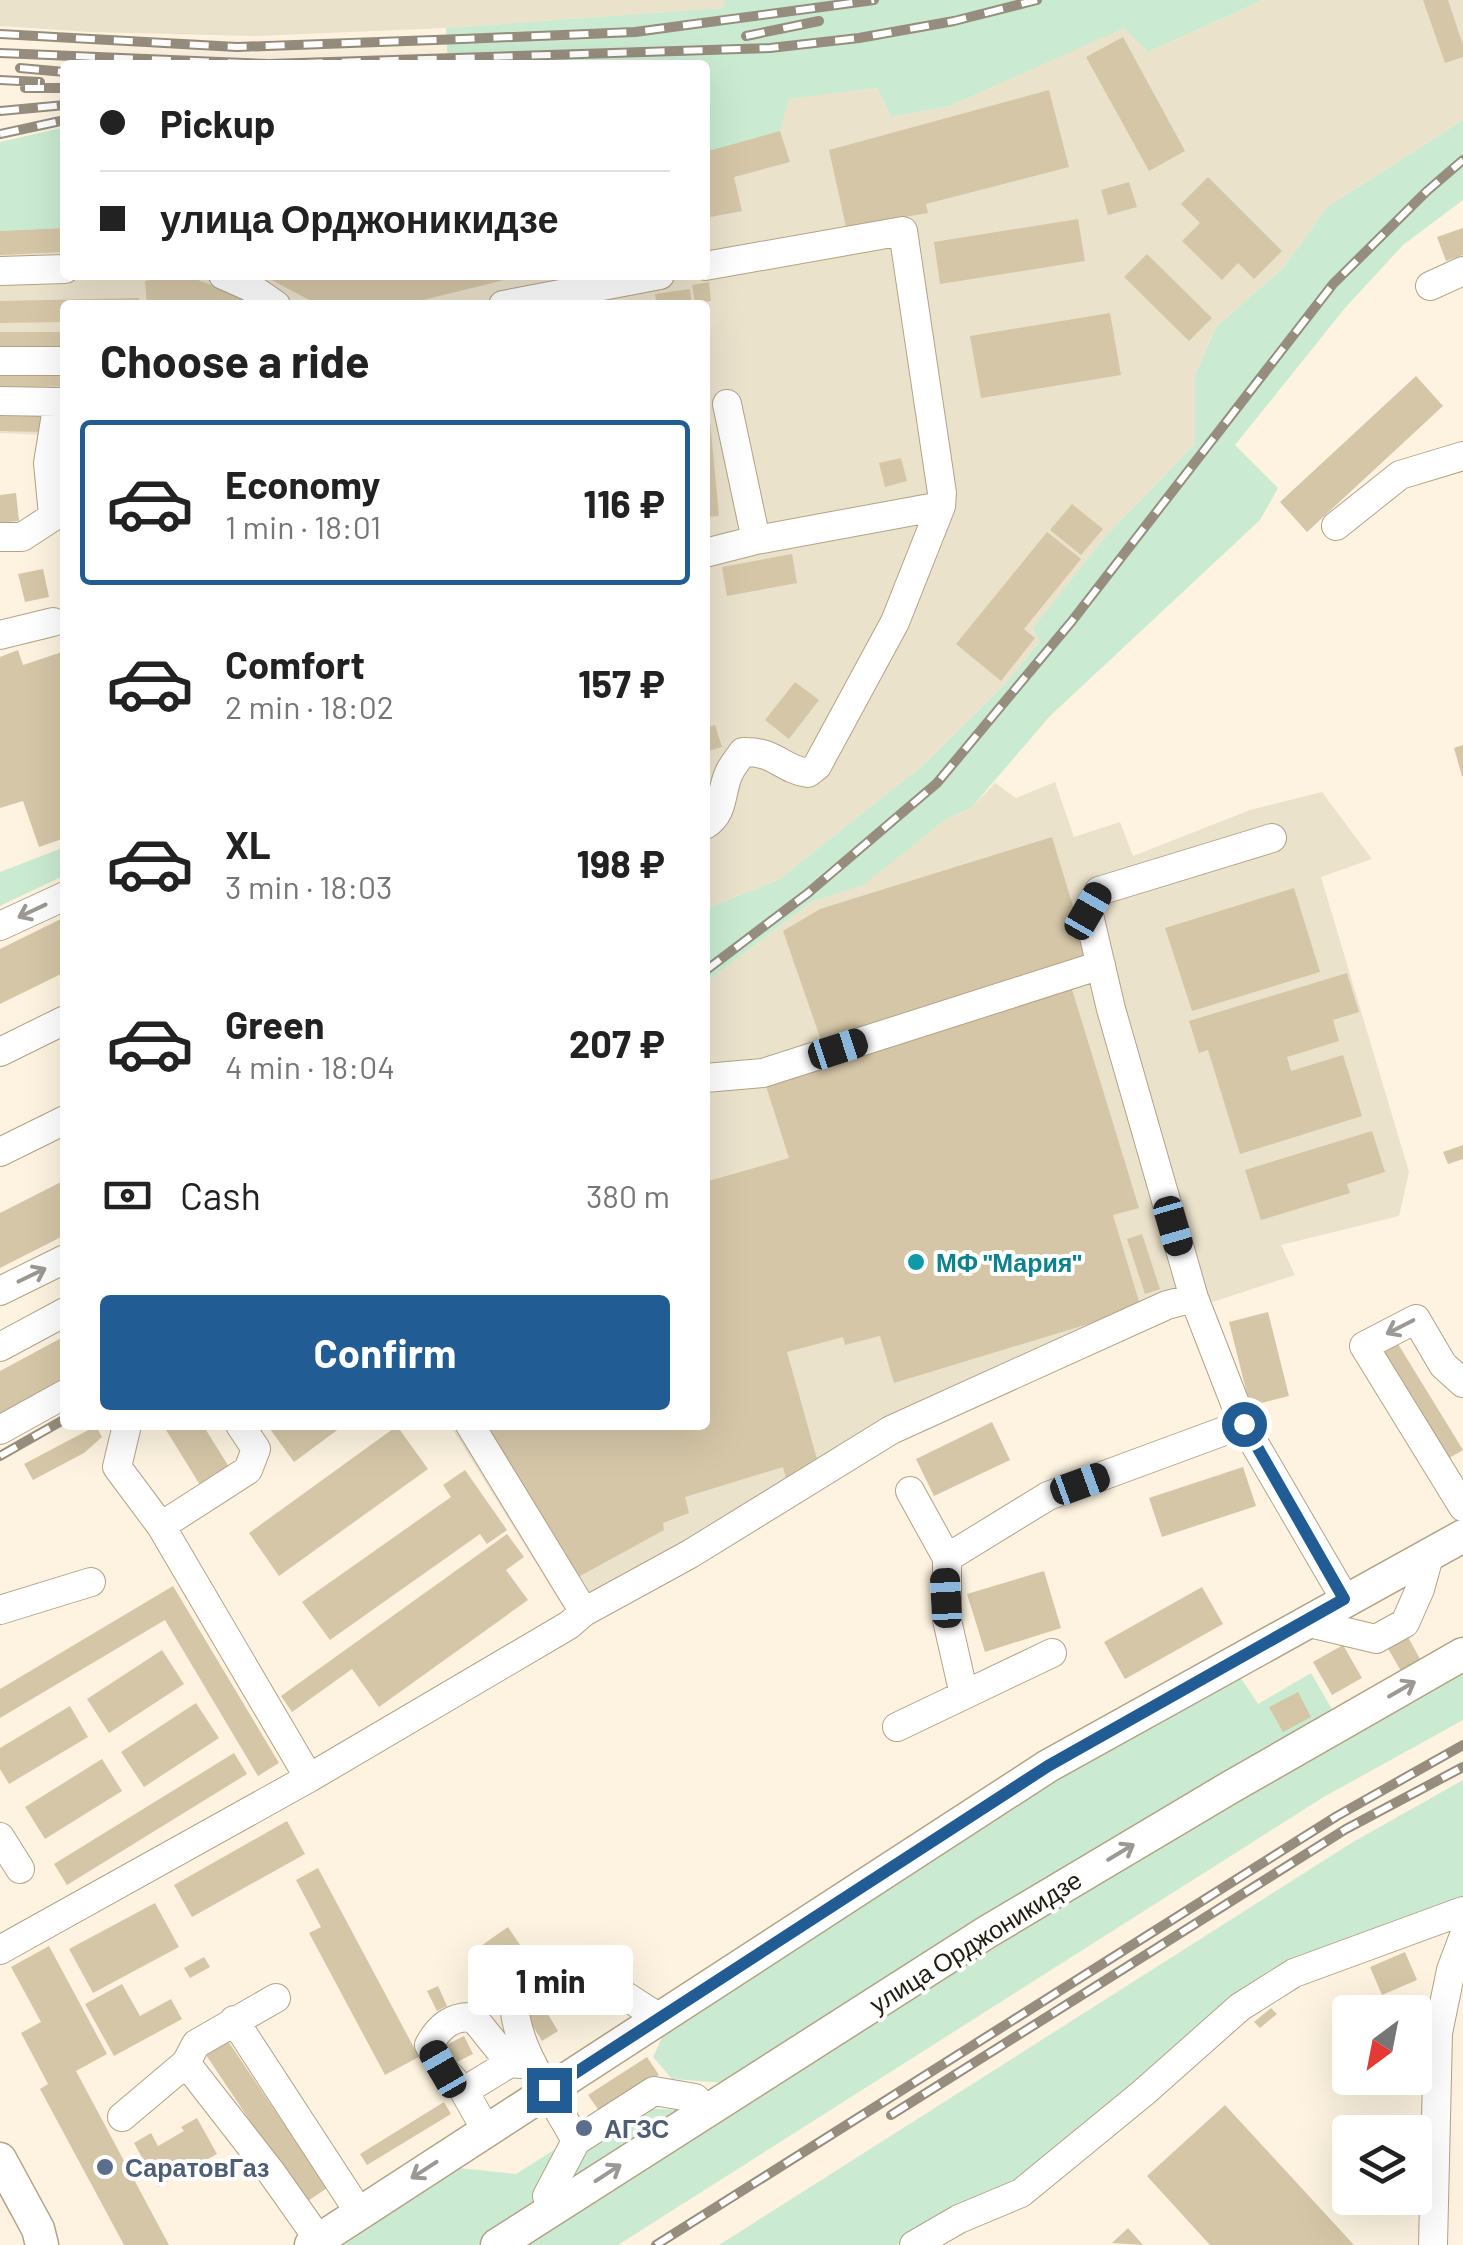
<!DOCTYPE html>
<html lang="en">
<head>
<meta charset="utf-8">
<style>
  :root { --surface:#fff; --page:#f2f2f2; --text:#222; --muted:#767676; --line:#e0e0e0; --accent:#215d94 }
  body { margin:0; font-family:Barlow,sans-serif; background:var(--page); color:var(--text); height:100vh; display:flex; flex-direction:column; font-size:38px; white-space:nowrap }
  * { box-sizing:border-box; margin:0 }
  p { font-size:32px; color:var(--muted) }
  .icon { flex:none; width:55px; height:55px; fill:none; stroke:currentColor; stroke-width:2; stroke-linecap:round; stroke-linejoin:round }
  .map { position:relative; flex:1; overflow:hidden }
  .panel { position:absolute; left:60px; top:300px; width:650px; height:1130px; display:flex; flex-direction:column; background:var(--surface); border-radius:10px; box-shadow:0 10px 40px #0002 }
  .panel>* { flex:none }
  .banner { position:absolute; left:60px; top:60px; width:650px; height:220px; border-radius:10px; box-shadow:0 10px 40px #0002; display:grid; align-content:center; height:220px; padding:0 40px; background:var(--surface) }
  .needle { width:65px; rotate:212deg }
  .fabs { position:absolute; left:1332px; top:1995px; display:grid; gap:20px }
  .fabs a { display:grid; place-items:center; width:100px; height:100px; border-radius:10px; background:var(--surface); box-shadow:0 10px 40px #0002; font-size:50px }
  .end { position:absolute; width:45px; height:45px; margin:-22px; border:12px solid #215d94; background:#fff; box-shadow:0 0 0 5px #fff }
  .from { border-radius:50% }
  .bubble { position:absolute; height:70px; border-radius:10px; background:var(--surface); box-shadow:0 10px 40px #0002; font-size:32px; font-weight:700; line-height:70px; text-align:center }
  .car { position:absolute; width:30px; height:60px; margin:-30px -15px; border-radius:12px; box-shadow:0 0 8px 2px #0007; background:linear-gradient(#222 24%,#8ab4d8 0 40%,#222 0 76%,#8ab4d8 0 86%,#222 0) }
  .banner b { display:flex; align-items:center; gap:35px; height:95px; font-size:38px }
  .banner b+b { border-top:2px solid var(--line) }
  .banner i { width:25px; height:25px; background:var(--text) }
  ul { padding:0; list-style:none }
  li { display:flex; align-items:center; gap:30px; height:165px; margin:0 20px 15px; padding:0 20px; border:5px solid transparent; border-radius:10px }
  li div { flex:1 }
  li b { display:block; font-size:38px }
  li em { font-style:normal; font-weight:700 }
  li.selected { border-color:var(--accent) }
  li>.icon { width:90px; height:90px; stroke-width:1.5 }
  h2 { padding:0 40px; font-size:45px; line-height:120px }
  .pay { display:flex; align-items:center; gap:25px; height:110px; padding:0 40px; font-size:38px }
  .pay p { margin-inline-start:auto }
  .button { display:flex; gap:20px; margin-top:auto; padding:20px 40px }
  .button a { flex:1; height:115px; border-radius:10px; background:var(--accent); color:#fff; font-size:40px; font-weight:700; line-height:115px; text-align:center }
  .map>svg:first-child { display:block }
  .industrial { fill:#ebe2cc }
  .green { fill:#caebd1 }
  .building { fill:#d5c6a7 }
  .lines { fill:none; stroke-linecap:round; stroke-linejoin:round }
  .minor-casing { stroke:#b2a385; stroke-width:30 }
  .major-casing { stroke:#b2a385; stroke-width:35 }
  .minor { stroke:#fff; stroke-width:28 }
  .major { stroke:#fff; stroke-width:32 }
  .rail-casing { stroke:#968d7e; stroke-width:10 }
  .rail { stroke:#fff; stroke-width:6; stroke-dasharray:19; stroke-linecap:butt }
  .oneway { stroke:#9c9994 }
  .route { stroke:#215d94; stroke-width:12 }
  .culture-dot { fill:#0f9aa8; stroke:#fff; stroke-width:4 }
  .service-dot { fill:#5c6f8a; stroke:#fff; stroke-width:4 }
  .labels { text-anchor:middle; dominant-baseline:central; stroke-width:8; stroke-linejoin:round; paint-order:stroke }
  .culture-label { font-size:25px; font-weight:bold; fill:#0d838f; stroke:#fff; text-anchor:start }
  .street-label { font-size:25px; fill:#231d11; stroke:#fff }
  .service-label { font-size:25px; font-weight:bold; fill:#4e5e75; stroke:#fff; text-anchor:start }
</style>
</head>
<body>
<div class="map">
<svg width="1463" height="2245" viewBox="0 0 1463 2245">
  <rect width="100%" height="100%" fill="#fdf3e0"/>
  <path class="industrial" d="M0 0H724V8L446 28 255 36 89 32 0 26Z
    M1263 0H1463V120L1327 207 1283 268 1216 327 1195 375V444L1105 537 1032 630 1040 641 1005 684 922 766 778 880 705 909V305H65V436L0 433V231L65 228V275H705V152L788 99 877 88 891 117 950 106 1124 27 1148 52Z
    M1055 782 1074 837 1120 822 1133 856 1250 810 1322 792 1372 859 1321 877 1409 1172 1399 1216 1281 1245 1295 1275 1213 1302 1197 1290 898 1438 576 1628 450 1425H705V983L813 901 863 884 946 819 971 808 995 783 1016 798Z"/>
  <path class="green" d="M724 0H1263L1148 52 1124 28 950 106 891 117 877 88 789 99 780 131 705 152V65H448L446 28 723 8Z
    M1463 120V200L1403 245 1345 308 1235 445 1278 488 1260 520 1050 716 971 808 946 819 863 885 813 901 705 983V909L778 880 922 766 1005 684 1040 641 1032 629 1105 537 1195 444V375L1216 327 1283 268 1327 207Z
    M61 128 65 134V228L0 231V142Z
    M65 847V875L0 906V872Z
    M1463 1669V1720L1322 1798 618 2245H521L992 1940Z
    M1311 1673 1333 1711 966 1925 726 2083 672 2079 653 2057 665 2031 1065 1773 1239 1675 1258 1704Z
    M1463 1780V1902L1292 1964 1010 2188 951 2212 896 2245H719L1353 1842Z
    M639 2108 684 2110 559 2193 585 2142Z
    M560 2146 527 2214 477 2245H344L449 2167 516 2174Z"/>
  <path class="building" d="M1423 0H1448L1463 45V57L1445 63Z
    M1123 37 1185 151 1149 171 1086 57Z
    M1049 90 1069 167 926 204 928 213 846 227 829 150Z
    M780 131 790 162 734 177 742 211 705 218V152Z
    M1208 177 1282 251 1254 279 1238 263 1222 280 1182 241 1200 223 1181 204Z
    M1129 182 1137 207 1108 215 1101 190Z
    M1078 219 1085 261 940 284 934 242Z
    M65 228V252L0 255V231Z
    M1463 228V255L1446 261 1437 237Z
    M1147 254 1212 318 1189 341 1124 277Z
    M185 275 222 289 255 305H147L145 281Z
    M262 275H520V276L403 305H319Z
    M709 282 711 301 695 303 692 285Z
    M690 289 692 305H657L655 294Z
    M139 298 140 305H65V322L0 323V301Z
    M1110 313 1121 375 981 398 970 336Z
    M0 332H65V353H0Z
    M65 369V386L0 388V370Z
    M1416 376 1443 406 1307 532 1280 502Z
    M0 411 44 413V432L0 431Z
    M705 421H710L719 516 705 517Z
    M901 458 907 481 885 487 879 463Z
    M16 493 19 521 0 523V495Z
    M1072 504 1103 529 1081 555 1050 530Z
    M1047 532 1081 559 1024 629 1035 638 1001 681 956 644Z
    M792 554 797 583 727 596 722 567Z
    M43 569 49 597 25 602 18 574Z
    M18 650 23 665 65 651V838L39 847 23 801 0 808V657Z
    M795 682 819 700 789 739 765 720Z
    M715 725 722 747 705 752V728Z
    M1463 745V776H1462L1454 748Z
    M1052 837 1088 956 822 1043 783 931 820 909Z
    M1294 888 1320 972 1192 1011 1165 928Z
    M65 917V972L0 1004V949Z
    M1347 973 1359 1012 1333 1020 1339 1041 1287 1057 1291 1071 1343 1055 1362 1116 1240 1154 1208 1050 1199 1053 1189 1021Z
    M1071 986 1139 1208 1113 1215 1141 1308 894 1383 880 1336 845 1345 843 1337 787 1352 817 1459 786 1478 783 1467 685 1497 689 1513 663 1523 664 1530 571 1581 482 1425H705V1182L789 1158 765 1083Z
    M1372 1131 1385 1172 1347 1184 1350 1193 1261 1220 1245 1170Z
    M1463 1145V1159L1448 1164 1443 1152Z
    M65 1180V1235L0 1268V1213Z
    M1142 1234 1160 1289 1145 1294 1127 1239Z
    M1268 1312 1289 1396 1250 1406 1229 1322Z
    M65 1336V1384L0 1420V1371Z
    M1398 1344 1463 1450 1444 1461 1379 1355Z
    M992 1422 1010 1460 934 1496 916 1459Z
    M163 1425H203L229 1467 200 1485Z
    M267 1425H344L294 1462Z
    M96 1426 102 1437 84 1453 33 1480 24 1464Z
    M397 1426 428 1469 279 1576 249 1533Z
    M1243 1467 1256 1506 1162 1537 1149 1498Z
    M465 1470 507 1530 487 1544 480 1534 330 1640 302 1602 451 1497 443 1485Z
    M507 1534 524 1557 506 1570 528 1600 379 1707 352 1669 292 1712 281 1696Z
    M1044 1571 1061 1628 985 1652 967 1594Z
    M173 1586 279 1763 258 1776 165 1620 0 1718V1689Z
    M1202 1587 1223 1624 1125 1679 1104 1642Z
    M1396 1615 1420 1659 1401 1671 1376 1628Z
    M1343 1645 1362 1678 1332 1695 1313 1662Z
    M162 1650 184 1684 109 1733 87 1699Z
    M1298 1692 1311 1717 1283 1732 1269 1707Z
    M196 1703 219 1738 144 1787 121 1752Z
    M70 1706 88 1737 9 1784 0 1769V1748Z
    M234 1753 247 1774 67 1885 54 1864Z
    M102 1759 122 1791 45 1839 25 1807Z
    M287 1821 305 1854 192 1917 174 1885Z
    M318 1868 419 2057 385 2075 309 1933 321 1927 296 1880Z
    M155 1903 179 1947 93 1993 69 1949Z
    M508 1927 524 1951 491 1974 475 1950Z
    M49 1946 107 2054 76 2071 169 2245H124L40 2089 48 2084 21 2033 41 2022 11 1967Z
    M1405 1952 1417 1980 1382 1995 1370 1967Z
    M204 1957 210 1967 190 1978 184 1968Z
    M122 1984 140 2016 171 1999 182 2019 114 2056 85 2004Z
    M438 1986 447 2006 437 2011 427 1991Z
    M536 1994 558 2031 542 2041 519 2004Z
    M1271 2008 1277 2014 1260 2028 1254 2022Z
    M464 2036 473 2054 449 2066 440 2048Z
    M226 2038 327 2188 305 2203 204 2052Z
    M647 2057 659 2075 602 2115 588 2095Z
    M444 2102 451 2114 367 2165 360 2154Z
    M1225 2105 1354 2245H1210L1147 2176Z
    M197 2118 217 2154 158 2187 134 2143 151 2133 158 2146 184 2131 181 2127Z
    M1128 2228 1143 2245 1112 2243Z"/>
  <g class="lines">
    <defs>
      <path id="minor" d="M705 266 903 231 942 493 941 506 895 622 817 766 808 773C781 769 776 751 743 752 738 759 732 766 729 773 720 792 725 813 705 825
        M0 271 65 269
        M223 275 250 287 276 305
        M1430 286 1463 271
        M503 305 660 275
        M0 361H65
        M0 401 58 402 48 463 53 515
        M1336 526 1400 475 1463 456
        M0 537H22L65 509
        M756 540 941 506
        M705 553 756 540 727 404
        M0 635 53 622
        M1272 838 1099 891 1088 911 1111 1009 1194 1298 1243 1424 1345 1599
        M0 926 65 896
        M0 1052 65 1020
        M705 1078 763 1073 1101 965
        M0 1152 65 1120
        M0 1291 65 1259
        M0 1347 65 1312
        M1463 1383 1443 1365 1416 1319 1364 1346 1463 1507
        M127 1425 117 1467 161 1526 309 1778
        M470 1425 584 1612
        M0 1430 65 1394
        M910 1491 947 1558
        M161 1526 248 1470 256 1449 240 1425
        M0 1610 91 1582
        M1305 1622 1376 1639 1405 1623 1420 1589 1430 1553
        M1052 1653 964 1695 947 1620V1558L1048 1496 1243 1424
        M897 1727 964 1695
        M0 1837 20 1869
        M0 1950 309 1778 569 1625 584 1612 690 1554 891 1430 1167 1305 1194 1298
        M234 2020 359 2212
        M186 2063 271 2172 319 2240
        M464 2091 510 2063
        M122 2117 186 2063 196 2044 276 1998
        M486 2130 464 2091 443 2069 429 2045C439 2027 451 2016 473 2017L510 2063 533 2065
        M576 2141 654 2091 695 2098 706 2109
        M553 2209 547 2196 576 2141C553 2096 504 2036 516 1984 529 1975 543 1964 560 1966 591 1969 633 2002 660 2018
        M914 2245 959 2219 1021 2193 1143 2093 1240 2007 1294 1973 1463 1911
        M1433 2245 1438 2033 1451 1970 1463 1938"/>
      <path id="major" d="M0 2159 38 2229 42 2245
        M311 2245 1048 1766 1463 1536
        M497 2245 987 1932 1229 1788 1463 1654"/>
    </defs>
    <use href="#minor" class="minor-casing"/>
    <use href="#major" class="major-casing"/>
    <use href="#minor" class="minor"/>
    <use href="#major" class="major"/>
    <defs>
      <path id="rail" d="M0 34 237 47 462 39 635 32 874 0
        M746 36 819 21
        M0 53 269 64 770 48 859 38 954 21 1037 0
        M20 68 65 72
        M0 80 40 82
        M25 88H65
        M0 111 65 105
        M0 134 65 120
        M705 971 808 893 937 783 1072 621 1333 284 1427 191 1463 160
        M0 1456 65 1419
        M891 2115 1346 1829 1463 1767
        M656 2245 1337 1816 1463 1745"/>
    </defs>
    <use href="#rail" class="rail-casing"/>
    <use href="#rail" class="rail"/>
  </g>
  <defs><path id="oneway-shaft" d="M-6 0H5M1.5-3L5.5 0L1.5 3" fill="none" stroke-width="1.6" stroke-linecap="round" stroke-linejoin="round" transform="scale(2.5)"/></defs>
  <g class="oneway">
    <use href="#oneway-shaft" transform="translate(32 911) rotate(155)"/>
    <use href="#oneway-shaft" transform="translate(32 1275) rotate(-26)"/>
    <use href="#oneway-shaft" transform="translate(1400 1327) rotate(153)"/>
    <use href="#oneway-shaft" transform="translate(1402 1689) rotate(-30)"/>
    <use href="#oneway-shaft" transform="translate(1121 1852) rotate(-31)"/>
    <use href="#oneway-shaft" transform="translate(424 2170) rotate(147)"/>
    <use href="#oneway-shaft" transform="translate(608 2173) rotate(-33)"/>
  </g>
  <g class="lines">
    <path class="route" d="M549 2090 1048 1766 1344 1599 1244 1424"/>
  </g>
  <circle class="culture-dot" cx="916" cy="1262" r="10"/>
  <g class="service-dot">
    <circle cx="584" cy="2128" r="10"/>
    <circle cx="105" cy="2167" r="10"/>
  </g>
  <g class="labels">
    <g class="culture-label">
      <text x="936" y="1262">МФ "Мария"</text>
    </g>
    <g class="street-label">
      <text transform="translate(975 1941) rotate(-32)">улица Орджоникидзе</text>
    </g>
    <g class="service-label">
      <text x="604" y="2128">АГЗС</text>
      <text x="125" y="2167">СаратовГаз</text>
    </g>
  </g>
</svg>
<div class="fabs">
<a><svg class="needle" viewBox="-14 -14 28 28"><path d="M0-13l5 13h-10z" fill="#e53935"/><path d="M0 13l5-13h-10z" fill="#767676"/></svg></a>
<a><svg class="icon" aria-label="layers" viewBox="0 0 24 24"><path d="M12 4l9 5-9 5-9-5zM3 14l9 5 9-5"/></svg></a>
</div>
<i class="end from" style="left:1244px;top:1424px"></i>
<i class="end" style="left:549px;top:2090px"></i>
<div class="bubble" style="left:468px;top:1945px;width:165px">1 min</div>
<i class="car" style="left:1088px;top:911px;rotate:30deg"></i>
<i class="car" style="left:838px;top:1049px;rotate:72deg"></i>
<i class="car" style="left:1173px;top:1226px;rotate:164deg"></i>
<i class="car" style="left:1080px;top:1484px;rotate:70deg"></i>
<i class="car" style="left:946px;top:1598px;rotate:357deg"></i>
<i class="car" style="left:443px;top:2069px;rotate:330deg"></i>
<div class="banner">
<b><i class="from"></i>Pickup</b>
<b><i></i>улица Орджоникидзе</b>
</div>
<section class="panel">
<h2>Choose a ride</h2>
<ul>
<li class="selected"><svg class="icon" aria-label="car" viewBox="0 0 24 24"><path d="M5 17H2v-5l4-1 3-4h7l3 4 3 1v5h-3M9 17h6M6 11h13"/><circle cx="7" cy="17" r="2"/><circle cx="17" cy="17" r="2"/></svg><div><b>Economy</b><p>1 min · 18:01</p></div><em>116 ₽</em></li>
<li><svg class="icon" aria-label="car" viewBox="0 0 24 24"><path d="M5 17H2v-5l4-1 3-4h7l3 4 3 1v5h-3M9 17h6M6 11h13"/><circle cx="7" cy="17" r="2"/><circle cx="17" cy="17" r="2"/></svg><div><b>Comfort</b><p>2 min · 18:02</p></div><em>157 ₽</em></li>
<li><svg class="icon" aria-label="car" viewBox="0 0 24 24"><path d="M5 17H2v-5l4-1 3-4h7l3 4 3 1v5h-3M9 17h6M6 11h13"/><circle cx="7" cy="17" r="2"/><circle cx="17" cy="17" r="2"/></svg><div><b>XL</b><p>3 min · 18:03</p></div><em>198 ₽</em></li>
<li><svg class="icon" aria-label="car" viewBox="0 0 24 24"><path d="M5 17H2v-5l4-1 3-4h7l3 4 3 1v5h-3M9 17h6M6 11h13"/><circle cx="7" cy="17" r="2"/><circle cx="17" cy="17" r="2"/></svg><div><b>Green</b><p>4 min · 18:04</p></div><em>207 ₽</em></li>
</ul>
<div class="pay"><svg class="icon" aria-label="cash" viewBox="0 0 24 24"><path d="M3 7h18v10H3z"/><circle cx="12" cy="12" r="2"/></svg>Cash<p>380 m</p></div>
<div class="button"><a>Confirm</a></div>
</section>
</div>
</body>
</html>
